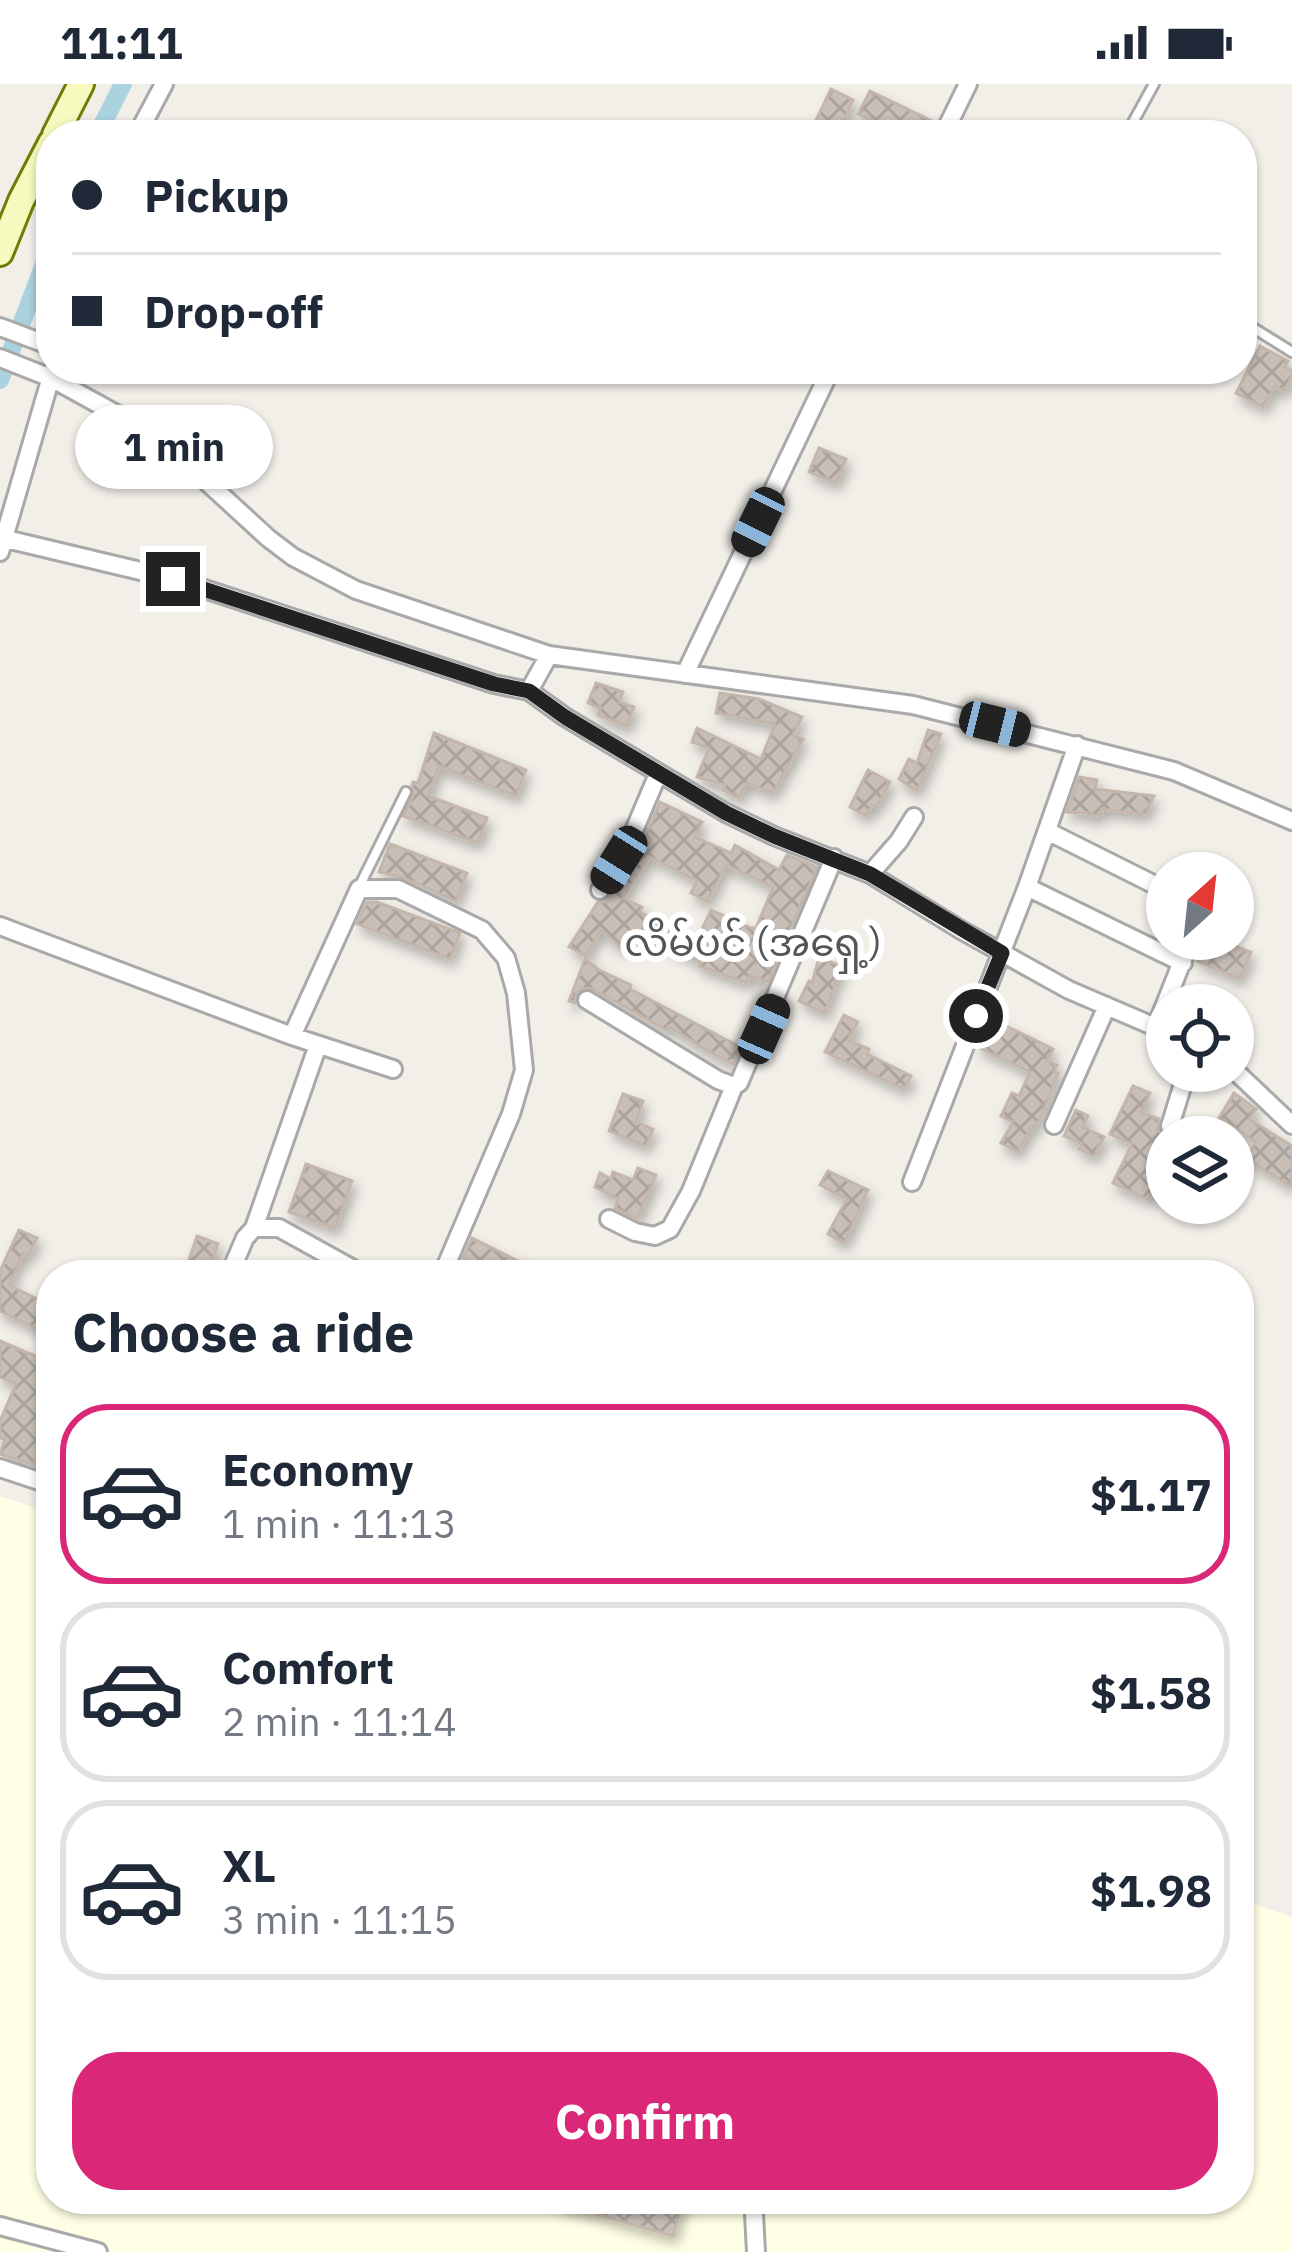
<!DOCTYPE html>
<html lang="en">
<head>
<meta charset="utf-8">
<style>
  :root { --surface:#fff; --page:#f2f2f3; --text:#1f2937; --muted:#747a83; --line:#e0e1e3; --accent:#db2777 }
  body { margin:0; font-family:"IBM Plex Sans","Noto Sans Myanmar",sans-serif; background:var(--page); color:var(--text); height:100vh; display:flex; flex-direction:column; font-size:45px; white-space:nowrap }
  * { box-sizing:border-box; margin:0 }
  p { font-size:39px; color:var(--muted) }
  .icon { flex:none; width:66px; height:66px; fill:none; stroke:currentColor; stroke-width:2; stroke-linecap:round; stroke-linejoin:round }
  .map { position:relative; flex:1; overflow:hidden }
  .sheet { position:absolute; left:36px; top:1176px; width:1218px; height:954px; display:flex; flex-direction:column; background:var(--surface); border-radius:48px; box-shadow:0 3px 9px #0004 }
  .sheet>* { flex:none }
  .hud { position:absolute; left:36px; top:36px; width:1221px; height:264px; border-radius:48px; box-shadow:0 3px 9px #0004; display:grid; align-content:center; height:264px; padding:0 36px; background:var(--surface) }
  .needle { width:78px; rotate:27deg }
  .buttons { position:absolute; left:1146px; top:768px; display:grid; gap:24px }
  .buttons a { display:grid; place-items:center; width:108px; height:108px; border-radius:50%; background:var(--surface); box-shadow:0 3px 9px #0004; font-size:60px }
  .end { position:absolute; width:54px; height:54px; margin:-27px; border:15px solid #222; background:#fff; box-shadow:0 0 0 6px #fff }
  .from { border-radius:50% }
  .bubble { position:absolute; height:84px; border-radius:42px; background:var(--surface); box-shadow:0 3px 9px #0004; font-size:39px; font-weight:800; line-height:84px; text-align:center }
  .car { position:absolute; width:36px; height:72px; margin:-36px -18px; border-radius:15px; box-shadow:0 0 9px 3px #0007; background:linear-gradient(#222 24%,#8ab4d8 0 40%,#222 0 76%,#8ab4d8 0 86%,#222 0) }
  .hud b { display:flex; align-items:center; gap:42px; height:114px; font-size:45px }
  .hud b+b { border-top:3px solid var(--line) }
  .hud i { width:30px; height:30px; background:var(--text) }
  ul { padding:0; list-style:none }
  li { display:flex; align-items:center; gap:36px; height:180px; margin:0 24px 18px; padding:0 12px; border:6px solid var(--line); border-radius:48px }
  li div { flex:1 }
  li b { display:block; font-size:45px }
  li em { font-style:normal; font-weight:800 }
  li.current { border-color:var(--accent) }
  li>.icon { width:108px; height:108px; stroke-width:1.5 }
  h2 { padding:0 36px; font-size:54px; line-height:144px }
  .button { display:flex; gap:24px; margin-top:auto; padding:24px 36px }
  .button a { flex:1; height:138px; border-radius:48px; background:var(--accent); color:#fff; font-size:48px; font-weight:800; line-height:138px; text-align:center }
  .status { display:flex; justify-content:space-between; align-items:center; height:84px; padding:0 60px; background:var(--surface); direction:ltr }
  .status svg { height:33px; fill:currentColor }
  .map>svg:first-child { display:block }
  .education { fill:#ffffe5 }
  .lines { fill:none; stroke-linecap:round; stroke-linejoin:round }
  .canal { stroke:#aad3df; stroke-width:18 }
  .building { fill:url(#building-cross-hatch); stroke:#c4b6ab; stroke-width:3; fill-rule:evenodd; filter:url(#shadow) }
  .lane-casing { stroke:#a9a9a9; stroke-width:14 }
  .street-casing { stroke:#a9a9a9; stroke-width:22 }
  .secondary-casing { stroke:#707d05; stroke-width:30 }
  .lane { stroke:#fff; stroke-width:8 }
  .street { stroke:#fff; stroke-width:16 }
  .secondary { stroke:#f7fabf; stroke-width:24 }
  .route { stroke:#222; stroke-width:15 }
  .labels { text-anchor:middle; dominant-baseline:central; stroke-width:12; stroke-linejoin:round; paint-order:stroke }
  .quarter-label { font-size:39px; fill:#555; stroke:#fff }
</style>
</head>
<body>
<div class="status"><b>11:11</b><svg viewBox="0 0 49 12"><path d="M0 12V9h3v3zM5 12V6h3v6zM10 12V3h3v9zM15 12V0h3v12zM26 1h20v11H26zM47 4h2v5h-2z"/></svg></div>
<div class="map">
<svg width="1292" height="2168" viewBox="0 0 1292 2168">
  <defs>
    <pattern id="building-cross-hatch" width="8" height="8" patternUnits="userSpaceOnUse" patternTransform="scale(3)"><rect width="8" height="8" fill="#c7bfb8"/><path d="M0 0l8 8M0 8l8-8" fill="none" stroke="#aba49e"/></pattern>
    <filter id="shadow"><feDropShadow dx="4" dy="7" stdDeviation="6" flood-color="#0004"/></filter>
  </defs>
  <rect width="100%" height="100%" fill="#f2efe9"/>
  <path class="education" d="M0 1412 51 1429V2115H1239V1815L1292 1833V2168H0Z"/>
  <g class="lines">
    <path class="canal" d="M97 51 123 0
      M0 296 51 162"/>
  </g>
  <path class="building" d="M831 5 853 16 837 51H809Z
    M870 7 934 38 927 51H901L858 30Z
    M1260 262 1288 277 1285 283 1292 287V293L1284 307 1275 302 1263 323 1236 309Z
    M819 364 846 375 836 399 809 388Z
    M596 599 623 608 619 618 634 623 627 642 598 631 600 624 588 619Z
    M720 609 759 615 802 633 793 651 803 655 773 709 747 699 739 714 723 706 725 701 697 693 709 664 692 658 697 644 761 675 775 640 716 629Z
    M928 646 941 650 917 707 899 695 909 675 917 679Z
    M434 649 526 686 516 712 439 682 428 712 487 734 478 759 403 732 413 712 412 702 413 698 418 699Z
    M868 686 890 698 876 723 872 721 866 732 850 723Z
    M1079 693 1097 696 1095 705 1154 712 1146 730 1101 725 1102 730 1088 732V729L1067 728Z
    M660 718 702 738 695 753 731 769 735 761 779 786 787 771 817 783 768 898 750 891 747 899 699 882 700 878 638 847 621 864 601 845 586 872 569 863 598 818H605L611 812 644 755ZM650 773 697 797 691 809 707 818 726 781 773 803 756 844H751L711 826 697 856 640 828 642 823 623 814Z
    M390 760 467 789 456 817 404 794 379 788Z
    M367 818H377L460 849 450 875 357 840Z
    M1206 855H1217L1251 868 1240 895 1197 877Z
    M819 874 842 882 825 929 799 917 809 897 812 899Z
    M585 875 599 886 631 901 630 905 740 963 733 980 706 966 668 942 666 946 593 905 582 904 576 910 575 919 569 917Z
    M844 931 858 938 848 956 869 965 867 970 911 992 904 1005 825 968Z
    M990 934 1053 965 1047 977 1057 981 1054 987 1058 989 1040 1035 1030 1046 1018 1068 1001 1059 1013 1038 1001 1032 1012 1009 1019 1012 1030 988 978 963Z
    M1133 1002 1150 1009 1141 1028 1159 1035 1158 1046 1165 1053 1152 1084 1155 1085 1149 1097 1156 1100 1149 1116 1113 1099 1132 1060 1110 1050Z
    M1234 1009 1256 1025 1249 1035 1292 1062V1103L1246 1075 1256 1058 1219 1034Z
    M623 1010 643 1017 636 1038 653 1045 646 1062 609 1047Z
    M1076 1026 1088 1032 1083 1043 1104 1053 1094 1072 1079 1065 1082 1060 1064 1052Z
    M306 1080 352 1097 335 1144 289 1128Z
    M638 1084 656 1091 637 1135 615 1124 618 1115 595 1103 600 1089 611 1095 613 1088 633 1096Z
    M828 1087 868 1106 844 1159 828 1150 847 1115 820 1101Z
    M19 1146 37 1154 28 1172 23 1170 9 1201 51 1222V1252L0 1227V1187Z
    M197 1152 218 1160 207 1191H184Z
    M472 1154 546 1191H498L463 1174Z
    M0 1257 45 1276 44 1278 51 1281V1345L46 1344 34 1381 0 1370 5 1355 0 1354V1337L16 1300 0 1293Z
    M556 2115H684L673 2152 556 2119Z"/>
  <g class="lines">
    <defs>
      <path id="lane" d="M1126 51 1154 0
        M1242 237 1292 268
        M359 803 406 708"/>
      <path id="street" d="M137 51 164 0
        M943 51 968 0
        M0 243 51 262
        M0 274 51 294 158 353 268 454 293 473 356 506 549 571
        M6 455 174 495 494 600 529 607 549 571 913 621 1174 687 1292 737
        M0 468 53 286
        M685 590 831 285
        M529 607 565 633 726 729 774 752 870 790 961 846 1069 906 1167 948
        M1047 747 1167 807
        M870 790 899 757 914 733
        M1027 803 1183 879
        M600 806 633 749 658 690
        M0 842 292 952 393 985
        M587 916 718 996 734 1002 739 999 834 774
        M1156 943 1191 855
        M292 952 359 805H398L482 846 506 874 516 909 524 986 511 1030 442 1191
        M1233 985 1292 1041
        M1054 1041 1107 922
        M1170 1042 1187 987
        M912 1098 1027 803 1077 661
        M609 1135 635 1148 655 1152 670 1145 691 1107 734 1002
        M254 1144 318 961
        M229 1191 245 1154 254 1144H279L364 1191
        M0 1384 51 1401
        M0 2142 98 2168
        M756 2168 754 2130 759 2115"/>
      <path id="secondary" d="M55 51 81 0
        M0 169 21 117 51 59"/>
    </defs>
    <use href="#lane" class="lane-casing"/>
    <use href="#street" class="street-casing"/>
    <use href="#secondary" class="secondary-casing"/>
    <use href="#lane" class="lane"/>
    <use href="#street" class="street"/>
    <use href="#secondary" class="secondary"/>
  </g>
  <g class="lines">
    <path class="route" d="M173 495 494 600 529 607 565 633 726 729 774 752 870 790 1002 869 976 932"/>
  </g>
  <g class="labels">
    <g class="quarter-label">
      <text x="753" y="857">လိမ်ပင် (အရှေ့)</text>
    </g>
  </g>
</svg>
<div class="buttons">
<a><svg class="needle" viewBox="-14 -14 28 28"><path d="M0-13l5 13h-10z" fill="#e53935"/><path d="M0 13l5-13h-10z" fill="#747a83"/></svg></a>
<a><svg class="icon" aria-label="locate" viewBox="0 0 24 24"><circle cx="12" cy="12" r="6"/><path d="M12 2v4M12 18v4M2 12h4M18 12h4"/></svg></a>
<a><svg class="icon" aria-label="layers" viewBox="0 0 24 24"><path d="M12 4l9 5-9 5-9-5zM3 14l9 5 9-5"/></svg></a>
</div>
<i class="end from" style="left:976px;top:932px"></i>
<i class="end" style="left:173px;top:495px"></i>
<div class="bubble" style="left:75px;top:321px;width:198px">1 min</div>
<i class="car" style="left:758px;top:438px;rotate:206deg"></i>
<i class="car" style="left:995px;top:640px;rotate:104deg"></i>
<i class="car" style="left:619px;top:776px;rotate:212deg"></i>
<i class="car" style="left:764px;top:945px;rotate:24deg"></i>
<div class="hud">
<b><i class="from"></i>Pickup</b>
<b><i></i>Drop-off</b>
</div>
<section class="sheet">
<h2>Choose a ride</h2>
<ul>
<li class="current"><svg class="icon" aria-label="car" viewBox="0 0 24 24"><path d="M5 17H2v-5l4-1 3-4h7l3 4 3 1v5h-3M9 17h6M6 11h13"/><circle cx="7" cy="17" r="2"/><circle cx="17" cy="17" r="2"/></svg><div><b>Economy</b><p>1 min · 11:13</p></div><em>$1.17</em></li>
<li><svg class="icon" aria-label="car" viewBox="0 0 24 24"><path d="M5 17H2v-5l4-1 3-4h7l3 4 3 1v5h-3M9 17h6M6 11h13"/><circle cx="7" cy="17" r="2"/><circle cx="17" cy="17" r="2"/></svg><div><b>Comfort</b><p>2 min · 11:14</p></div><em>$1.58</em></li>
<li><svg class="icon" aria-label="car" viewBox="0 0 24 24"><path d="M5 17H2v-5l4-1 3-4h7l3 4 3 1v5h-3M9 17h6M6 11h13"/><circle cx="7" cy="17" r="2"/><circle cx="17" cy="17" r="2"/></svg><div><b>XL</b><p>3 min · 11:15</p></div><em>$1.98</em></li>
</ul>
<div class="button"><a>Confirm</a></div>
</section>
</div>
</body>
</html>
